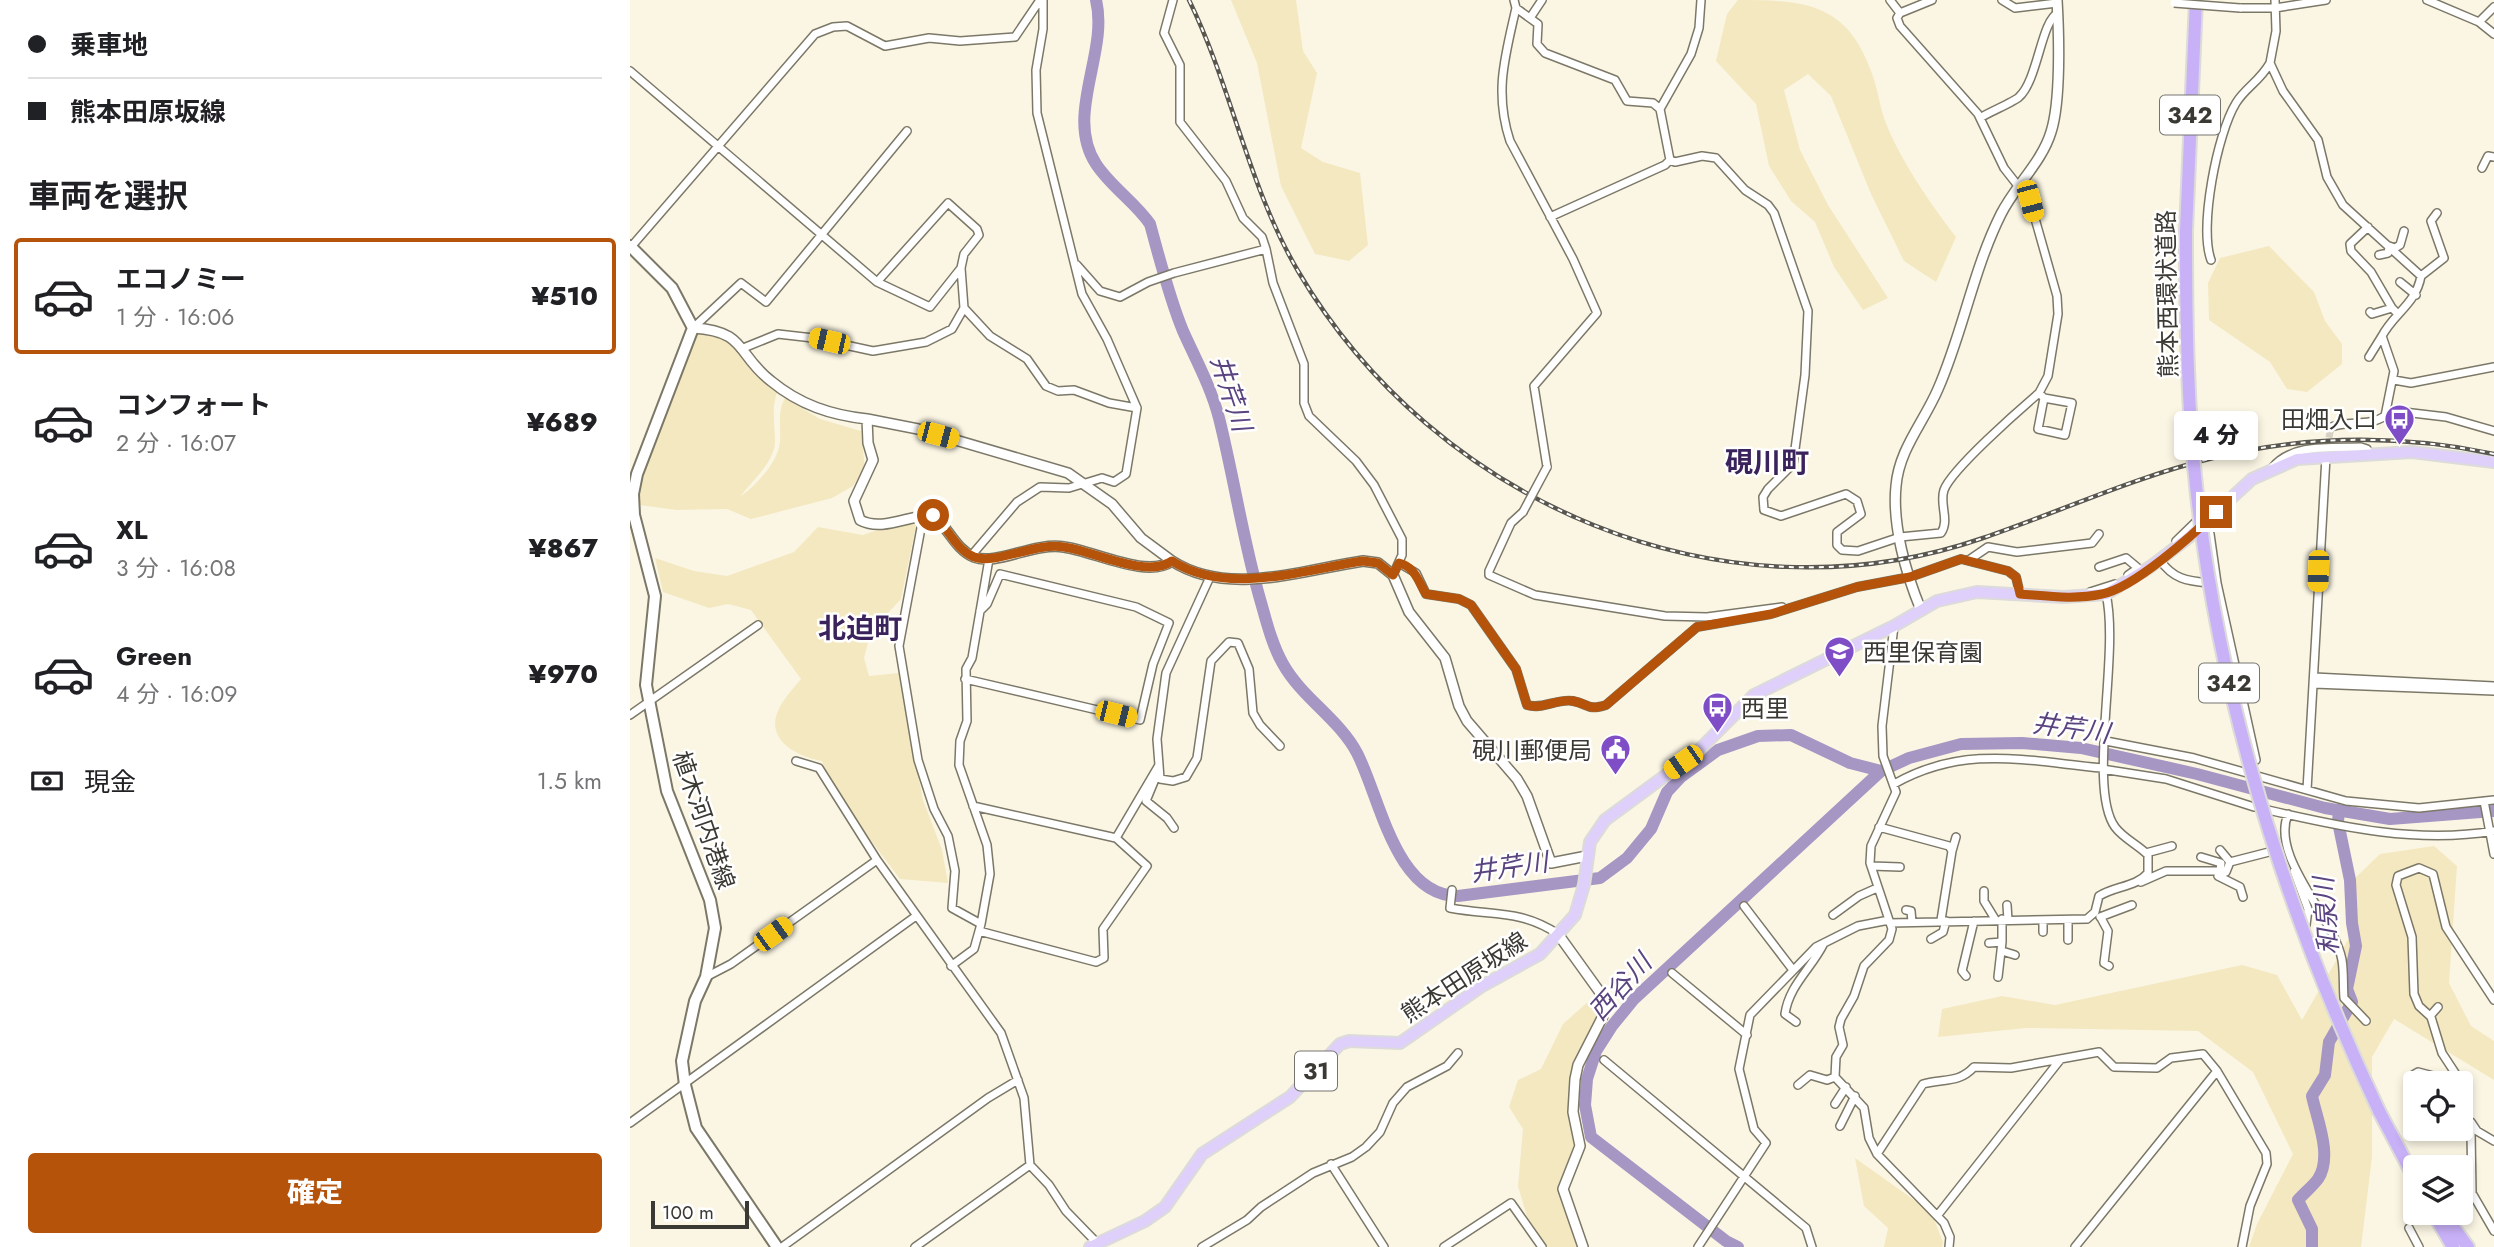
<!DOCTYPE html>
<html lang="ja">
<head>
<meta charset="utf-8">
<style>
  :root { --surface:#fff; --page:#f2f2f2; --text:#202124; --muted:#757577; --line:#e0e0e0; --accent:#b45309 }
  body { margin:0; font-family:Jost,"Noto Sans JP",sans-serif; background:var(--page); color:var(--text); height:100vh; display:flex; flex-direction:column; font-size:26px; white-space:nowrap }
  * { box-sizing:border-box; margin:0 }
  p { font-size:23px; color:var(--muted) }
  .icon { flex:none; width:38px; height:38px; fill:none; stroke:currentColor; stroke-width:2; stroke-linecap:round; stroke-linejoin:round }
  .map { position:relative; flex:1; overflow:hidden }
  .side { display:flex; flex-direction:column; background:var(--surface); width:630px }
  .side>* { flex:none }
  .hud { display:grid; align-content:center; height:154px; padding:0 28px; background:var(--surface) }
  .controls { position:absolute; left:1773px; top:1071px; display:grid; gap:14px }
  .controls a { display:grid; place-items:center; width:70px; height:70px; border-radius:7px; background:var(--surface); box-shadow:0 4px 10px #0003; font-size:35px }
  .scale { position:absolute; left:21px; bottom:18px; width:98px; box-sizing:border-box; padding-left:7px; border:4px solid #3b3933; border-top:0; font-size:19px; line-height:24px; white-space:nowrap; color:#3b3933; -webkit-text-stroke:5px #fff; paint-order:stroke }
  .end { position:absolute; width:32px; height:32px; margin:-16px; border:9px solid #b45309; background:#fff; box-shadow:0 0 0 4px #fff }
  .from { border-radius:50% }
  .bubble { position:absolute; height:49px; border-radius:7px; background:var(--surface); box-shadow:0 4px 10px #0003; font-size:23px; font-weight:800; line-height:49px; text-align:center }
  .car { position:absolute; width:21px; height:42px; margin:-21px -10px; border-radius:9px; box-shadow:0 0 5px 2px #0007; background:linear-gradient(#f5c518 24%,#345 0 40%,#f5c518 0 76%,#345 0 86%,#f5c518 0) }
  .hud b { display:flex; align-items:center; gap:24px; height:66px; font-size:26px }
  .hud b+b { border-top:2px solid var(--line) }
  .hud i { width:18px; height:18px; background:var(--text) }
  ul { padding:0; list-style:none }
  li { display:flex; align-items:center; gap:21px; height:116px; margin:0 14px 10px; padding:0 14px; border:4px solid transparent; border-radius:7px }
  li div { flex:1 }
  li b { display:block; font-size:26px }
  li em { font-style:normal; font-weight:800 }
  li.on { border-color:var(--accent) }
  li>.icon { width:63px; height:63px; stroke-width:1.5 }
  h2 { padding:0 28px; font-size:32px; line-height:84px }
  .pay { display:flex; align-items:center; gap:18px; height:77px; padding:0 28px; font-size:26px }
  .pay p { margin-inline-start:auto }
  .cta { display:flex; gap:14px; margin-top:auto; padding:14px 28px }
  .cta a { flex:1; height:80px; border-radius:7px; background:var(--accent); color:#fff; font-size:28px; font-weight:800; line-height:80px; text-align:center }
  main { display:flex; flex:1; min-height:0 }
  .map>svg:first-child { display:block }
  .green { fill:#f4e8c1 }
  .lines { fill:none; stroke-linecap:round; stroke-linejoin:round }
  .river { stroke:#a596c4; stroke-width:12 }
  .minor-tunnel { stroke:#d5d0c1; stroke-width:7; stroke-dasharray:7 3.5; stroke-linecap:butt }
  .minor-casing { stroke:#7c7868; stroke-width:10 }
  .tertiary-casing { stroke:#7c7868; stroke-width:12 }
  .secondary-casing { stroke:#7c7868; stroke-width:14 }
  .primary-casing { stroke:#dcdbda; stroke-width:14 }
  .motorway-casing { stroke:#dcdbda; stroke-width:16 }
  .minor { stroke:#fff; stroke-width:7 }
  .tertiary { stroke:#fff; stroke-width:9 }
  .secondary { stroke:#fff; stroke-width:10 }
  .primary { stroke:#dfd0fb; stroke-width:10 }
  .motorway { stroke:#c9b1f8; stroke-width:12 }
  .rail-casing { stroke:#58564e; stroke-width:4.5 }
  .rail { stroke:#fff; stroke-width:2; stroke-dasharray:5; stroke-linecap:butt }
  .minor-bridge-casing { stroke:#7c7868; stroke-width:10; stroke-linecap:butt }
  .motorway-bridge-casing { stroke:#dcdbda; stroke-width:16; stroke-linecap:butt }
  .minor-bridge { stroke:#fff; stroke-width:7 }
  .motorway-bridge { stroke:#c9b1f8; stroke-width:12 }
  .route { stroke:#b45309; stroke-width:9 }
  .labels { text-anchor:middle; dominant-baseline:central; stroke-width:5; stroke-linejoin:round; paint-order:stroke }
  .shield { fill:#fff; stroke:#767470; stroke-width:2 }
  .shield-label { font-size:23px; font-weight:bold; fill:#3b3933 }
  .street-label { font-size:24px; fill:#3b3933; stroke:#fff }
  .poi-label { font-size:24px; fill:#3b3933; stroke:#fff; text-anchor:end }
  .water-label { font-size:26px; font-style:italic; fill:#5a4480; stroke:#fff }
  .quarter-label { font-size:28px; font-weight:bold; fill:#3a225c; stroke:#fff }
</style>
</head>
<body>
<main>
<section class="side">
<div class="hud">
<b><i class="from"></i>乗車地</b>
<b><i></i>熊本田原坂線</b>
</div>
<h2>車両を選択</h2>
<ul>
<li class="on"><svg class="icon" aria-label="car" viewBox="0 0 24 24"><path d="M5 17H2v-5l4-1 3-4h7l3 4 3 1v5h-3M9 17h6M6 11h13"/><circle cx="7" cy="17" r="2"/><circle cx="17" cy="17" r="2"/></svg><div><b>エコノミー</b><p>1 分 · 16:06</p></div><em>¥510</em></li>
<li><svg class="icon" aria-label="car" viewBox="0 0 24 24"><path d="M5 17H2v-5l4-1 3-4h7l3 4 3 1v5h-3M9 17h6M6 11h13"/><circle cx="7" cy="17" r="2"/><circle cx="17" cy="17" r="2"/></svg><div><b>コンフォート</b><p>2 分 · 16:07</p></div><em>¥689</em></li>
<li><svg class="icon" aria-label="car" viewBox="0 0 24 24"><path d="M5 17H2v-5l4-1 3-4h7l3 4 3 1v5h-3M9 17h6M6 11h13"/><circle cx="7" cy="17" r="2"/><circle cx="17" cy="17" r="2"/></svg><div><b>XL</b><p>3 分 · 16:08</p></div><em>¥867</em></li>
<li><svg class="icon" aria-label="car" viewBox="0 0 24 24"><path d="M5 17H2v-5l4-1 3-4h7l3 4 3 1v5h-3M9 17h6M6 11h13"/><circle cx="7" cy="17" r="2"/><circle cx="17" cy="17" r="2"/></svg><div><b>Green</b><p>4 分 · 16:09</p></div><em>¥970</em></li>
</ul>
<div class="pay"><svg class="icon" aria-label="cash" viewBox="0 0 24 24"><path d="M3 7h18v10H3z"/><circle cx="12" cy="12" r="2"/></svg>現金<p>1.5 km</p></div>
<div class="cta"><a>確定</a></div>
</section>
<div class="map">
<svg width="1864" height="1247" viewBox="0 0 1864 1247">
  <rect width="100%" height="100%" fill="#fbf6e4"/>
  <path class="green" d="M601 0H666L673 51 687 73 671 148 693 162 730 173 738 245 719 261 685 254 651 186 627 63Z
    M1108 0C1173 0 1216 2 1241 71 1247 86 1249 102 1254 118 1267 155 1301 205 1326 237L1306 282 1274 261 1241 194 1201 96 1178 74 1154 90 1170 150 1198 205 1258 298 1233 310 1204 267 1185 222 1161 201 1139 166 1126 104 1086 61 1097 14Z
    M1639 246 1684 292 1695 321 1712 344V364L1677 392 1657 389 1640 362 1579 320 1578 283 1590 258Z
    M63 328 100 343 147 392C141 411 145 423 145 442 144 463 121 482 110 497 125 486 149 462 150 441 151 424 147 413 155 398L190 419 231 431 235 469 223 486 202 498 121 519 97 509 47 510 9 505 7 474Z
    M288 516 271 599 241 631 234 658 239 676 269 673 293 800 312 850 318 883 270 879 204 792 192 761C168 757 135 740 148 711 153 699 163 689 171 679L121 610 98 604 79 608 33 592 25 558 64 571 97 576 164 552 188 527 233 535Z
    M1804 846 1827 866 1819 983 1841 1026 1864 1041V1080L1764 1019 1742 1057V1157L1731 1247H1619L1627 1224 1663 1154 1623 1072 1568 1031 1396 1028 1308 1037 1312 1009 1372 996 1425 1005 1612 965 1647 975 1672 1020 1726 926 1723 880 1750 854Z
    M969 992 974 1002 948 1055 944 1110 947 1131 936 1178 956 1247H906L888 1186 893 1129 879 1107 888 1080 911 1069 933 1024Z
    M1225 1158 1301 1212 1313 1242 1312 1247H1254L1258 1228 1234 1206Z"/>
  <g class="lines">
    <path class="river" d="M466 0C479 53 434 115 466 164 481 187 505 202 520 224 530 260 539 297 553 331 566 360 581 387 589 418 604 478 613 540 630 599 636 620 642 645 653 664 672 698 709 719 727 753 750 797 765 896 828 896L970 878 997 858 1021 829 1037 792 1051 777 1088 750 1128 736 1161 735 1220 763 1251 771 1279 758 1331 744 1392 743 1451 748 1567 774 1695 808 1760 819 1864 811
      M1108 1247 1096 1241 961 1137 955 1105 957 1079 966 1051 982 1026 1004 999 1251 771
      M1682 1247V1229L1668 1200C1674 1193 1682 1187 1688 1179 1703 1156 1687 1120 1682 1096L1695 1075 1699 1042 1722 1002 1717 989 1726 946 1722 923 1720 880 1708 822 1709 810"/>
    <path class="minor-tunnel" d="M1697 448 1701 427"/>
    <defs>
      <path id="minor" d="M543 0 534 33 550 65V122L596 181 613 218 632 237 636 249 643 283 674 364V403L679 416 726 461 744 485 772 539V555L763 575
        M884 0 886 8C875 57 864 92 880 141L943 259 967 313 904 386 917 467
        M1260 0 1270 13
        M1372 0 1385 8 1427 3
        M1645 0 1646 31 1640 63 1653 91 1688 140 1697 177 1713 205 1791 276C1786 304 1764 313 1752 336L1764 371 1755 416C1739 427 1718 420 1701 427
        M1797 0 1849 22 1864 34
        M886 8 908 24 907 44 915 53 985 80 997 101 1023 103 1030 109
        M1610 8H1645L1696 0
        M1270 13 1302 0
        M900 18 912 0
        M1849 22 1864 7
        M0 71 247 282 300 307 331 268
        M1350 118C1359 112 1384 102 1389 97 1408 80 1411 21 1428 13
        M1040 160 1030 109 1061 54 1069 28 1071 0
        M1852 168 1858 156 1864 157
        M920 217 1035 165 1040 160 1045 162 1072 156 1086 158 1115 190 1138 205 1144 213 1178 311 1175 375 1163 464 1138 489 1133 497 1134 510 1151 516 1216 494 1227 501 1231 514 1207 532V545L1212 550 1228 551 1270 537 1311 533C1320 520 1309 504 1314 490 1321 470 1389 410 1409 393L1418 376 1428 314 1427 296 1400 201 1374 168 1348 114 1270 26 1267 18 1270 13
        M1738 227 1720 244 1721 251 1741 272 1762 308
        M1 247 185 34 203 27 217 26 255 46 299 38 330 41 385 37 410 0
        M1749 255 1758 253 1759 246 1765 248 1770 245 1774 231
        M1581 260C1569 227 1587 134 1606 103 1615 88 1630 81 1640 63
        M447 265 470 291 490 297 518 282 544 273 636 249
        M1791 276 1814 258 1801 221 1807 213
        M1770 282 1786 295
        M334 308 360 336 397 359 416 386 428 391 444 390 479 403 507 408
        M1740 312 1742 314 1762 308 1765 311
        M63 328 111 283 136 302 277 131
        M111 349 148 334 183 338 243 351 296 342 322 329 334 308 331 268 334 254 349 235 347 229 318 203 247 282
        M1739 357 1752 336
        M1764 380 1781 383 1864 367
        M1409 393 1414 398 1408 429 1435 435 1442 403 1414 398
        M1757 410 1816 417 1864 431
        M1642 468C1662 443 1701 448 1731 447L1737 449 1740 454
        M893 512 881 523 859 571V575L905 595 1035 616 1077 617 1152 607
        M303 515 291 528 269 646 288 760 304 809 318 836 325 871 322 908 351 924 344 949 321 966
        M1580 534 1587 583
        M1546 541 1579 509 1599 499
        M341 556 387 502 410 487 439 488 472 478 484 482 496 474 507 408 477 339 452 294 407 113 406 70 413 29V0
        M1339 560 1358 547 1387 552 1462 543 1469 534
        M1530 560C1543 579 1557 581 1579 583
        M769 563 786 573 796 594 829 599 841 605 886 669 897 705C912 710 928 698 943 701 959 704 957 711 976 705L1067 627 1141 614 1227 587 1280 577 1331 559 1378 571 1386 577 1390 594
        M1469 567 1496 558 1508 568 1498 575
        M1584 583H1587L1626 760
        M1460 592 1485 584
        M1264 626 1252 726 1253 756 1266 792 1241 846 1240 863 1262 929 1259 940 1234 966 1224 996 1211 1019 1209 1027 1213 1045 1206 1057 1205 1077 1234 1108 1239 1138 1247 1154 1314 1223 1320 1237 1319 1247
        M1684 677 1864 686
        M335 679 510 720 523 664 539 623 506 607 370 574 357 604 350 611
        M1684 684 1864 691
        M0 715 128 625
        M1476 741 1564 758 1716 801 1789 808 1864 800
        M166 761 189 768 247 860
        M529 765 530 779 543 781 556 777 567 758 581 661 599 642 608 643 619 669 623 713 630 725 650 746
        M1472 769 1536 779 1624 807
        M528 772 516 801 537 818 544 828
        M1264 784C1335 744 1396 761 1472 768
        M1677 790 1696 457
        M1854 801 1864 854
        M343 806 486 838 517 866 473 929 474 958 466 962 349 931
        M1638 810C1712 827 1788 844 1864 831
        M1658 814C1640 858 1704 916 1712 960 1714 972 1713 986 1714 998L1736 1021
        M1249 827 1319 846 1322 851 1311 920
        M486 838 529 765 527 739 536 673 580 577
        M1590 850 1600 862
        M1322 851 1326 837
        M1516 853 1542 846
        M1241 866 1270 867
        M1664 871 1678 909 1676 925
        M1589 875 1596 872 1600 862 1639 852
        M1588 876 1610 887 1613 897
        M1511 882 1536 871H1590L1591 863 1571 857
        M822 890 820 908C862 916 890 909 928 934
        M1354 891V901L1365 919
        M1377 905 1378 920
        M1114 906 1163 970
        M1276 910 1281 911 1282 922
        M1203 915 1229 896 1247 888
        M1470 917 1502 905
        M1471 918 1478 931 1474 963 1479 966
        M1438 921V940
        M1260 923 1457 919 1465 912 1469 896C1485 886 1506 887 1518 873V855C1508 845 1493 838 1485 827 1457 788 1490 653 1476 594
        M351 924 360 874 357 845 329 765 330 741 337 721 336 669 342 658 359 559
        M1413 932V920
        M1301 939 1313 932 1316 921
        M1359 943 1372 942V919
        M1372 951 1385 955
        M1042 973 1117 1035
        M1336 976 1332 971 1344 921
        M76 977 101 964 247 860 371 1033 394 1098 400 1165 419 1185 436 1211 468 1244
        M1368 977 1372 942
        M1864 1000 1816 927 1803 874 1789 868 1768 876 1766 885 1782 937 1784 994 1789 1006 1801 1017 1812 1053 1829 1079 1841 1132 1842 1193 1864 1231
        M1800 1016 1808 1007
        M1166 1022 1155 1014C1159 985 1182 968 1194 943
        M974 1060 1176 1228 1182 1247
        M1783 1075 1788 1072 1830 1083
        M1168 1085 1180 1075 1197 1080 1205 1077
        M1205 1104 1216 1087
        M1841 1122 1847 1131 1864 1141
        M0 1123 286 916
        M1210 1126 1225 1096
        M1247 1154 1293 1084C1314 1078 1328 1084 1344 1067L1381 1068 1469 1052 1484 1067 1527 1068 1541 1058 1573 1054 1587 1071 1636 1153 1637 1164 1620 1206 1612 1247
        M701 1164 754 1247
        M1307 1216 1430 1060
        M1779 1228 1789 1247
        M152 1247 358 1098 388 1080
        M285 1247 400 1165
        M572 1247 617 1220 631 1207 683 1173 722 1157 736 1147 750 1132 763 1103 777 1087 817 1066 828 1053
        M814 1247 881 1203 912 1247
        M1068 1247 1136 1143 1124 1129 1109 1069 1120 1015 1186 947 1228 926 1259 920
        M1445 1247 1587 1071"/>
      <path id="tertiary" d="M63 328C117 331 106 354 141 381 170 405 201 415 237 419L238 443 243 460 224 501 230 520C252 532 279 515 303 515 318 527 325 549 344 557 366 566 404 542 434 547 464 551 517 579 542 561 598 597 672 570 733 561L748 563 763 575 779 612 815 658 829 706 837 721 887 779 897 796 921 863 957 856
        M237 419 288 429 438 473 482 504 511 538 542 561
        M1291 610C1276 574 1262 525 1266 486 1269 449 1294 422 1308 389 1333 332 1343 270 1371 214 1385 186 1412 162 1421 132 1431 101 1429 34 1427 0
        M928 934 974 998 973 1016 948 1065 945 1079 943 1112 950 1146 933 1189 953 1247"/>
      <path id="secondary" d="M0 246 42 288 63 328 7 474 3 494 4 515 25 596 16 685 37 791 80 900 85 928 76 977 65 1001 52 1061 55 1085 66 1128 147 1247"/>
      <path id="primary" d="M460 1247 515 1221 535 1207 572 1154 660 1097 710 1044 719 1041 770 1043 852 986 910 954 945 915 954 885 960 842 975 820 1066 753 1124 695 1264 626 1307 601 1347 592 1434 597 1476 594 1520 567 1558 538 1622 479 1667 459 1782 452 1864 462"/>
      <path id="motorway" d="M1556 231 1566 0
        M1749 1111 1785 1179
        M1803 1213 1823 1247
        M1813 1213 1838 1247"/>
    </defs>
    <use href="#minor" class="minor-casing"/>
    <use href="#tertiary" class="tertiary-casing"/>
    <use href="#secondary" class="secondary-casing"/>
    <use href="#primary" class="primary-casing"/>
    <use href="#motorway" class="motorway-casing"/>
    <use href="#minor" class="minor"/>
    <use href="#tertiary" class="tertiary"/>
    <use href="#secondary" class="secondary"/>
    <use href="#primary" class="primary"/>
    <use href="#motorway" class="motorway"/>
    <defs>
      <path id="rail" d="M559 0C602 88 618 186 668 271 804 503 1093 628 1353 538 1429 512 1504 477 1583 458 1676 435 1770 434 1864 454"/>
    </defs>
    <use href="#rail" class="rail-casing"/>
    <use href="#rail" class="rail"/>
    <defs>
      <path id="minor-bridge" d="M1544 3 1610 8
        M893 512 917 467"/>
      <path id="motorway-bridge" d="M1556 231C1556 319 1557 407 1567 495 1592 711 1657 916 1749 1111"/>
    </defs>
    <use href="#minor-bridge" class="minor-bridge-casing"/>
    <use href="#motorway-bridge" class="motorway-bridge-casing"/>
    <use href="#minor-bridge" class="minor-bridge"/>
    <use href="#motorway-bridge" class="motorway-bridge"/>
  </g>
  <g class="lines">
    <path class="route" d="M303 515C318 527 325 549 344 557 366 565 405 542 434 547 464 551 517 579 542 561 597 596 672 570 733 561L748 563 763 575 769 563C785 567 788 581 796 594L829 599 841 605 886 669 897 705C912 710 928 698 943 701 959 704 957 711 976 705L1067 627 1141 614 1227 587 1280 577 1331 559 1378 571 1386 577 1390 594C1417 596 1445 600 1472 594 1504 588 1563 535 1586 512"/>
  </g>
  <defs>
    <symbol id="bus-pin" viewBox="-11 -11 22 30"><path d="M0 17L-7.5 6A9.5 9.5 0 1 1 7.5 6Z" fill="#7f4dc5" stroke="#fff"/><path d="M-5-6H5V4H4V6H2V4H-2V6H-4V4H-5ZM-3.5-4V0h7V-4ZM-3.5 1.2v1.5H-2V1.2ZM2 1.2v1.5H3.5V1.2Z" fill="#fff"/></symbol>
    <symbol id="school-pin" viewBox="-11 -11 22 30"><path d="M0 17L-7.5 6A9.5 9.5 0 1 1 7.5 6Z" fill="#7f4dc5" stroke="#fff"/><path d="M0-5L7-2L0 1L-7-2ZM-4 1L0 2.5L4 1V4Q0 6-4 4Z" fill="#fff"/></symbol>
    <symbol id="civic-pin" viewBox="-11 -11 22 30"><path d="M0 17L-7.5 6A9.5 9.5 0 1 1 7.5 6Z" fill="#7f4dc5" stroke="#fff"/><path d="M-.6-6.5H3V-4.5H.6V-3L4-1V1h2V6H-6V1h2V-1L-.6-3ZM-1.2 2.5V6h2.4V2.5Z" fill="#fff"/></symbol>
  </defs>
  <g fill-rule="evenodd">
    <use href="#bus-pin" x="1752" y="402" width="35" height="47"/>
    <use href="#school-pin" x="1192" y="634" width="35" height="47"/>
    <use href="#bus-pin" x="1070" y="690" width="35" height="47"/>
    <use href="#civic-pin" x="968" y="732" width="35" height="47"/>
  </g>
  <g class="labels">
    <g class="shield">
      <rect x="1530" y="95.5" width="60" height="39" rx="5"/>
      <rect x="1569" y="663.5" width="60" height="39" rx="5"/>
      <rect x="665" y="1051.5" width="42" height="39" rx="5"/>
    </g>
    <g class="shield-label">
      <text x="1560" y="115">342</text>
      <text x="1599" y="683">342</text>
      <text x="686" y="1071">31</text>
    </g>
    <g class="street-label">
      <text transform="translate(1537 294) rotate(-91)">熊本西環状道路</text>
      <text transform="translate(74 820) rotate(71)">植木河内港線</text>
      <text transform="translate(834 977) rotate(-33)">熊本田原坂線</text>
    </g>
    <g class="poi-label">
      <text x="1747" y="419">田畑入口</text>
      <text x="1233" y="652" text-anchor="start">西里保育園</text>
      <text x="1111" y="708" text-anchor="start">西里</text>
      <text x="962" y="750">硯川郵便局</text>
    </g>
    <g class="water-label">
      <text transform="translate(601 393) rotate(72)">井芹川</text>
      <text transform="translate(1441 728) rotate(8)">井芹川</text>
      <text transform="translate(879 867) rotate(-8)">井芹川</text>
      <text transform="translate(1696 916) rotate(-94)">和泉川</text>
      <text transform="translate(990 987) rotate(-48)">西谷川</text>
    </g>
    <g class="quarter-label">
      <text x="1137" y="462">硯川町</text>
      <text x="230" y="628">北迫町</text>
    </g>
  </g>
</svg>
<div class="controls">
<a><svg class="icon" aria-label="locate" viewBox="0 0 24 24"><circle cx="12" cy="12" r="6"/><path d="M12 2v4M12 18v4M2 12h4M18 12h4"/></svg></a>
<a><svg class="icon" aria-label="layers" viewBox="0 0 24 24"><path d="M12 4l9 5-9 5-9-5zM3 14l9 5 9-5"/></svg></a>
</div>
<div class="scale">100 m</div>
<i class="end from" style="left:303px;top:515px"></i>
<i class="end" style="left:1586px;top:512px"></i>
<div class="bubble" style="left:1544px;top:411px;width:84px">4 分</div>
<i class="car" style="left:1400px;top:201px;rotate:165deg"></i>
<i class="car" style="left:199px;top:341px;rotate:283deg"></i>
<i class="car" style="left:308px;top:435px;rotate:105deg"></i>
<i class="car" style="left:1688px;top:571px;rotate:182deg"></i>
<i class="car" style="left:486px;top:714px;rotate:104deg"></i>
<i class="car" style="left:1053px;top:762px;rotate:235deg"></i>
<i class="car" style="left:143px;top:934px;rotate:54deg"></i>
</div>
</main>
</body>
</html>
